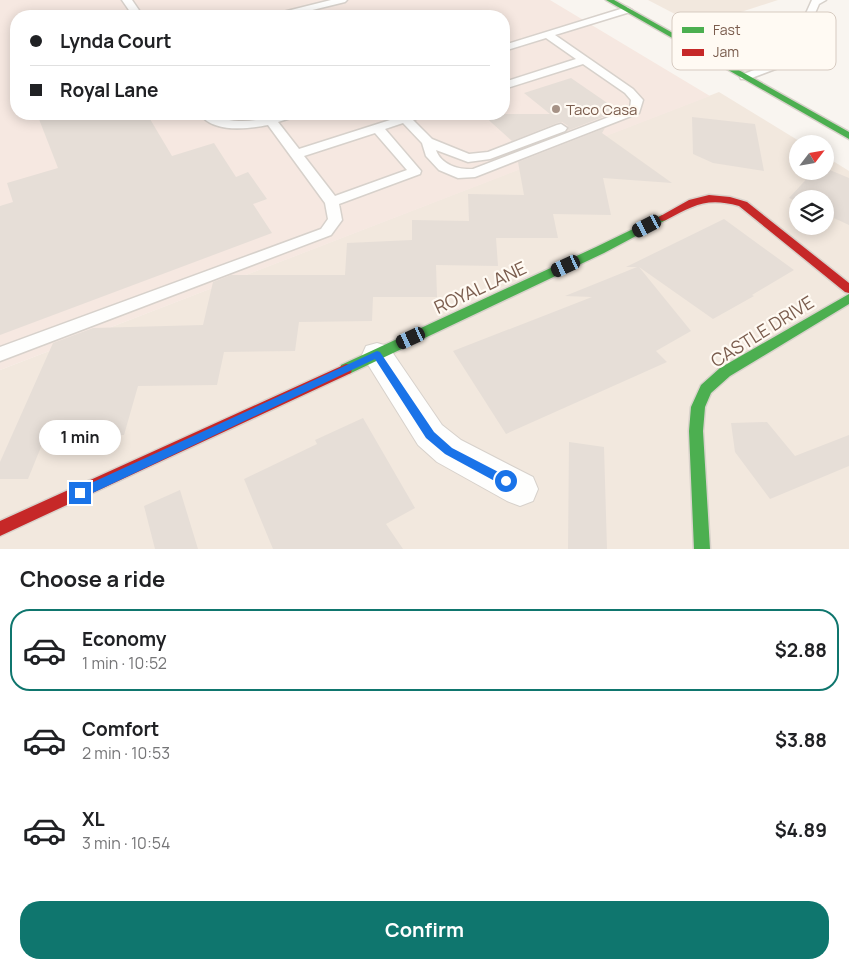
<!DOCTYPE html>
<html lang="en">
<head>
<meta charset="utf-8">
<style>
  :root { --surface:#fff; --page:#f2f2f2; --text:#202124; --muted:#757577; --line:#e0e0e0; --accent:#0f766e }
  body { margin:0; font-family:Manrope,sans-serif; background:var(--page); color:var(--text); height:100vh; display:flex; flex-direction:column; font-size:19px; white-space:nowrap }
  * { box-sizing:border-box; margin:0 }
  p { font-size:16px; color:var(--muted) }
  .icon { flex:none; width:28px; height:28px; fill:none; stroke:currentColor; stroke-width:2; stroke-linecap:round; stroke-linejoin:round }
  .map { position:relative; height:549px; overflow:hidden }
  .sheet { display:flex; flex-direction:column; background:var(--surface); flex:1 }
  .sheet>* { flex:none }
  .banner { position:absolute; left:10px; top:10px; width:500px; height:110px; border-radius:20px; box-shadow:0 2px 12px #0003; display:grid; align-content:center; height:110px; padding:0 20px; background:var(--surface) }
  .needle { width:32px; rotate:59deg }
  .tools { position:absolute; left:789px; top:135px; display:grid; gap:10px }
  .tools a { display:grid; place-items:center; width:45px; height:45px; border-radius:50%; background:var(--surface); box-shadow:0 2px 12px #0003; font-size:25px }
  .end { position:absolute; width:22px; height:22px; margin:-11px; border:6px solid #1a73e8; background:#fff; box-shadow:0 0 0 2px #fff }
  .from { border-radius:50% }
  .bubble { position:absolute; height:35px; border-radius:18px; background:var(--surface); box-shadow:0 2px 12px #0003; font-size:16px; font-weight:700; line-height:35px; text-align:center }
  .car { position:absolute; width:15px; height:30px; margin:-15px -8px; border-radius:6px; box-shadow:0 0 4px 1px #0007; background:linear-gradient(#222 24%,#8ab4d8 0 40%,#222 0 76%,#8ab4d8 0 86%,#222 0) }
  .banner b { display:flex; align-items:center; gap:18px; height:48px; font-size:19px }
  .banner b+b { border-top:1px solid var(--line) }
  .banner i { width:12px; height:12px; background:var(--text) }
  ul { padding:0; list-style:none }
  li { display:flex; align-items:center; gap:15px; height:82px; margin:0 10px 8px; padding:0 10px; border:2px solid transparent; border-radius:20px }
  li div { flex:1 }
  li b { display:block; font-size:19px }
  li em { font-style:normal; font-weight:700 }
  li.current { border-color:var(--accent) }
  li>.icon { width:45px; height:45px; stroke-width:1.5 }
  h2 { padding:0 20px; font-size:22px; line-height:60px }
  .cta { display:flex; gap:10px; margin-top:auto; padding:10px 20px }
  .cta a { flex:1; height:58px; border-radius:20px; background:var(--accent); color:#fff; font-size:20px; font-weight:700; line-height:58px; text-align:center }
  .map>svg:first-child { display:block }
  .residential { fill:#f2e8de; fill-rule:evenodd }
  .commercial { fill:#f6e8e1; fill-rule:evenodd }
  .building { fill:#e6ded7 }
  .lines { fill:none; stroke-linecap:round; stroke-linejoin:round }
  .lane-casing { stroke:#d7d1cb; stroke-width:3 }
  .street-casing { stroke:#d7d1cb; stroke-width:2 }
  .fast-casing { stroke:#d9d2cb; stroke-width:3 }
  .jam-casing { stroke:#d9d2cb; stroke-width:3 }
  .lane { fill:#fefefd; fill-rule:evenodd }
  .street { fill:#fefefd; fill-rule:evenodd }
  .fast { fill:#4caf50; fill-rule:evenodd }
  .jam { fill:#c62828; fill-rule:evenodd }
  .route { fill:#1a73e8 }
  .poi-dot { fill:#a69286; stroke:#fffaf3; stroke-width:2 }
  .labels { text-anchor:middle; dominant-baseline:central; stroke-width:4.5; stroke-linejoin:round; paint-order:stroke }
  .far-poi-label { font-size:15px; fill:#7a5c4d; stroke:#fffaf3; text-anchor:start }
  .street-label { font-size:18px; fill:#7a5c4d; stroke:#fffaf3 }
  .key { fill:#fffaf3; stroke:#d7cbc1; stroke-width:1 }
  .key-label { font-size:14px; fill:#7a5c4d }
</style>
</head>
<body>
<div class="map">
<svg width="849" height="549" viewBox="0 0 849 549">
  <rect width="100%" height="100%" fill="#f9f5f0"/>
  <path class="residential" d="M648 0H778L698 26Z
    M719 92 804 144H798V171H825V156L849 171V549H0V370ZM798 199H825V226H798Z"/>
  <path class="commercial" d="M0 0H550L710 96 0 370ZM16 16H504V114H16Z"/>
  <path class="building" d="M571 78 616 109 613 113 567 131 568 126 562 122 557 123 512 141 482 114H550L524 93Z
    M37 114H147L172 156 214 143 236 177 248 172 267 199 253 204 272 233 0 335V206L13 202 7 183 58 168Z
    M692 117 755 124 764 171 713 163 693 154Z
    M605 128 602 133 672 183 603 178 611 215 553 214 558 238H496L498 266 436 265 437 297H373L372 321 299 322 295 351 224 352 217 385 138 386 124 435 45 437 28 479H0V462L53 343 93 328 203 325 213 282 231 275H345L347 243 412 240V220L469 221 468 194 524 195 518 162Z
    M825 168 849 178V225L825 214V199H798V202L789 198 814 171H825Z
    M724 219 794 270 752 295 754 296 713 319 639 267 691 331 656 351 667 362 506 434 453 351 592 297 565 296 637 267H626Z
    M363 418 415 508 386 524 403 549H273L244 479 317 444 315 440Z
    M767 422 795 456 849 435V466L770 499 735 452 731 423Z
    M569 442 604 447 607 549H568Z
    M180 490 198 549H155L144 506Z"/>
  <g class="lines">
    <defs>
      <path id="lane" d="M122 0H132L143 16H133Z
        M331 0H347L345 2 288 16H273L275 14Z
        M812 0H826L819 4 794 62 749 79H741L740 77 741 75 786 58Z
        M627 7 632 10 630 12 555 35 633 89 643 100 639 113 475 177 458 178 439 170 426 156 422 143 403 123 385 129 421 171 420 174 339 204 342 220 331 235 0 361V347L321 229 328 219 325 203 268 125C248 129 213 133 200 114 215 114 225 121 239 121 260 122 278 114 299 114L297 116 278 122 299 149 409 114H426L424 116 413 120 432 139 469 154 488 152 557 125 561 124 567 128 565 131 490 159 468 162 436 150C441 165 459 170 473 169L630 109 631 100 625 93 583 64 504 89V82L576 59 546 38 504 51V45ZM375 133 407 170 335 196 304 156Z"/>
      <path id="street" d="M377 343 388 346 442 425 461 440 533 477 538 489 533 501 520 506 507 501 437 462 418 445 362 355 366 346Z"/>
      <path id="fast" d="M606 0H614L849 132V139Z
        M662 215 667 218 666 220 604 253 351 373 346 374 341 373 340 369 341 365 596 247Z
        M849 294V304L730 376 711 393 705 407 703 431 710 549H694L689 431 691 407 701 385 720 368Z"/>
      <path id="jam" d="M709 195 730 197 747 202 849 283V293L845 292 739 206C707 197 694 205 666 220L662 221 657 218 689 200Z
        M346 364 351 365 352 369 351 373 0 536V521Z"/>
    </defs>
    <use href="#lane" class="lane-casing"/>
    <use href="#street" class="street-casing"/>
    <use href="#fast" class="fast-casing"/>
    <use href="#jam" class="jam-casing"/>
    <use href="#lane" class="lane"/>
    <use href="#street" class="street"/>
    <use href="#fast" class="fast"/>
    <use href="#jam" class="jam"/>
  </g>
  <path class="route" d="M377 351 380 352 434 432 452 448 510 478 511 481 510 485H502L445 454 426 438 375 359 84 497H76L75 493 76 490Z"/>
  <circle class="poi-dot" cx="556" cy="109" r="5"/>
  <g class="labels">
    <g class="far-poi-label">
      <text x="566" y="109">Taco Casa</text>
    </g>
    <g class="street-label">
      <text transform="translate(480 287) rotate(-25)">ROYAL LANE</text>
      <text transform="translate(762 331) rotate(-32)">CASTLE DRIVE</text>
    </g>
  </g>
  <rect x="672" y="12" width="164" height="58" rx="8" class="key"/>
  <rect x="682" y="27" width="22" height="6" fill="#4caf50"/>
  <rect x="682" y="49" width="22" height="7" fill="#c62828"/>
  <g class="key-label">
    <text x="713" y="35">Fast</text>
    <text x="713" y="57">Jam</text>
  </g>
</svg>
<div class="tools">
<a><svg class="needle" viewBox="-14 -14 28 28"><path d="M0-13l5 13h-10z" fill="#e53935"/><path d="M0 13l5-13h-10z" fill="#757577"/></svg></a>
<a><svg class="icon" aria-label="layers" viewBox="0 0 24 24"><path d="M12 4l9 5-9 5-9-5zM3 14l9 5 9-5"/></svg></a>
</div>
<i class="end from" style="left:506px;top:481px"></i>
<i class="end" style="left:80px;top:493px"></i>
<div class="bubble" style="left:39px;top:420px;width:82px">1 min</div>
<i class="car" style="left:647px;top:226px;rotate:243deg"></i>
<i class="car" style="left:566px;top:266px;rotate:245deg"></i>
<i class="car" style="left:411px;top:338px;rotate:245deg"></i>
<div class="banner">
<b><i class="from"></i>Lynda Court</b>
<b><i></i>Royal Lane</b>
</div>
</div>
<section class="sheet">
<h2>Choose a ride</h2>
<ul>
<li class="current"><svg class="icon" aria-label="car" viewBox="0 0 24 24"><path d="M5 17H2v-5l4-1 3-4h7l3 4 3 1v5h-3M9 17h6M6 11h13"/><circle cx="7" cy="17" r="2"/><circle cx="17" cy="17" r="2"/></svg><div><b>Economy</b><p>1 min · 10:52</p></div><em>$2.88</em></li>
<li><svg class="icon" aria-label="car" viewBox="0 0 24 24"><path d="M5 17H2v-5l4-1 3-4h7l3 4 3 1v5h-3M9 17h6M6 11h13"/><circle cx="7" cy="17" r="2"/><circle cx="17" cy="17" r="2"/></svg><div><b>Comfort</b><p>2 min · 10:53</p></div><em>$3.88</em></li>
<li><svg class="icon" aria-label="car" viewBox="0 0 24 24"><path d="M5 17H2v-5l4-1 3-4h7l3 4 3 1v5h-3M9 17h6M6 11h13"/><circle cx="7" cy="17" r="2"/><circle cx="17" cy="17" r="2"/></svg><div><b>XL</b><p>3 min · 10:54</p></div><em>$4.89</em></li>
</ul>
<div class="cta"><a>Confirm</a></div>
</section>
</body>
</html>
